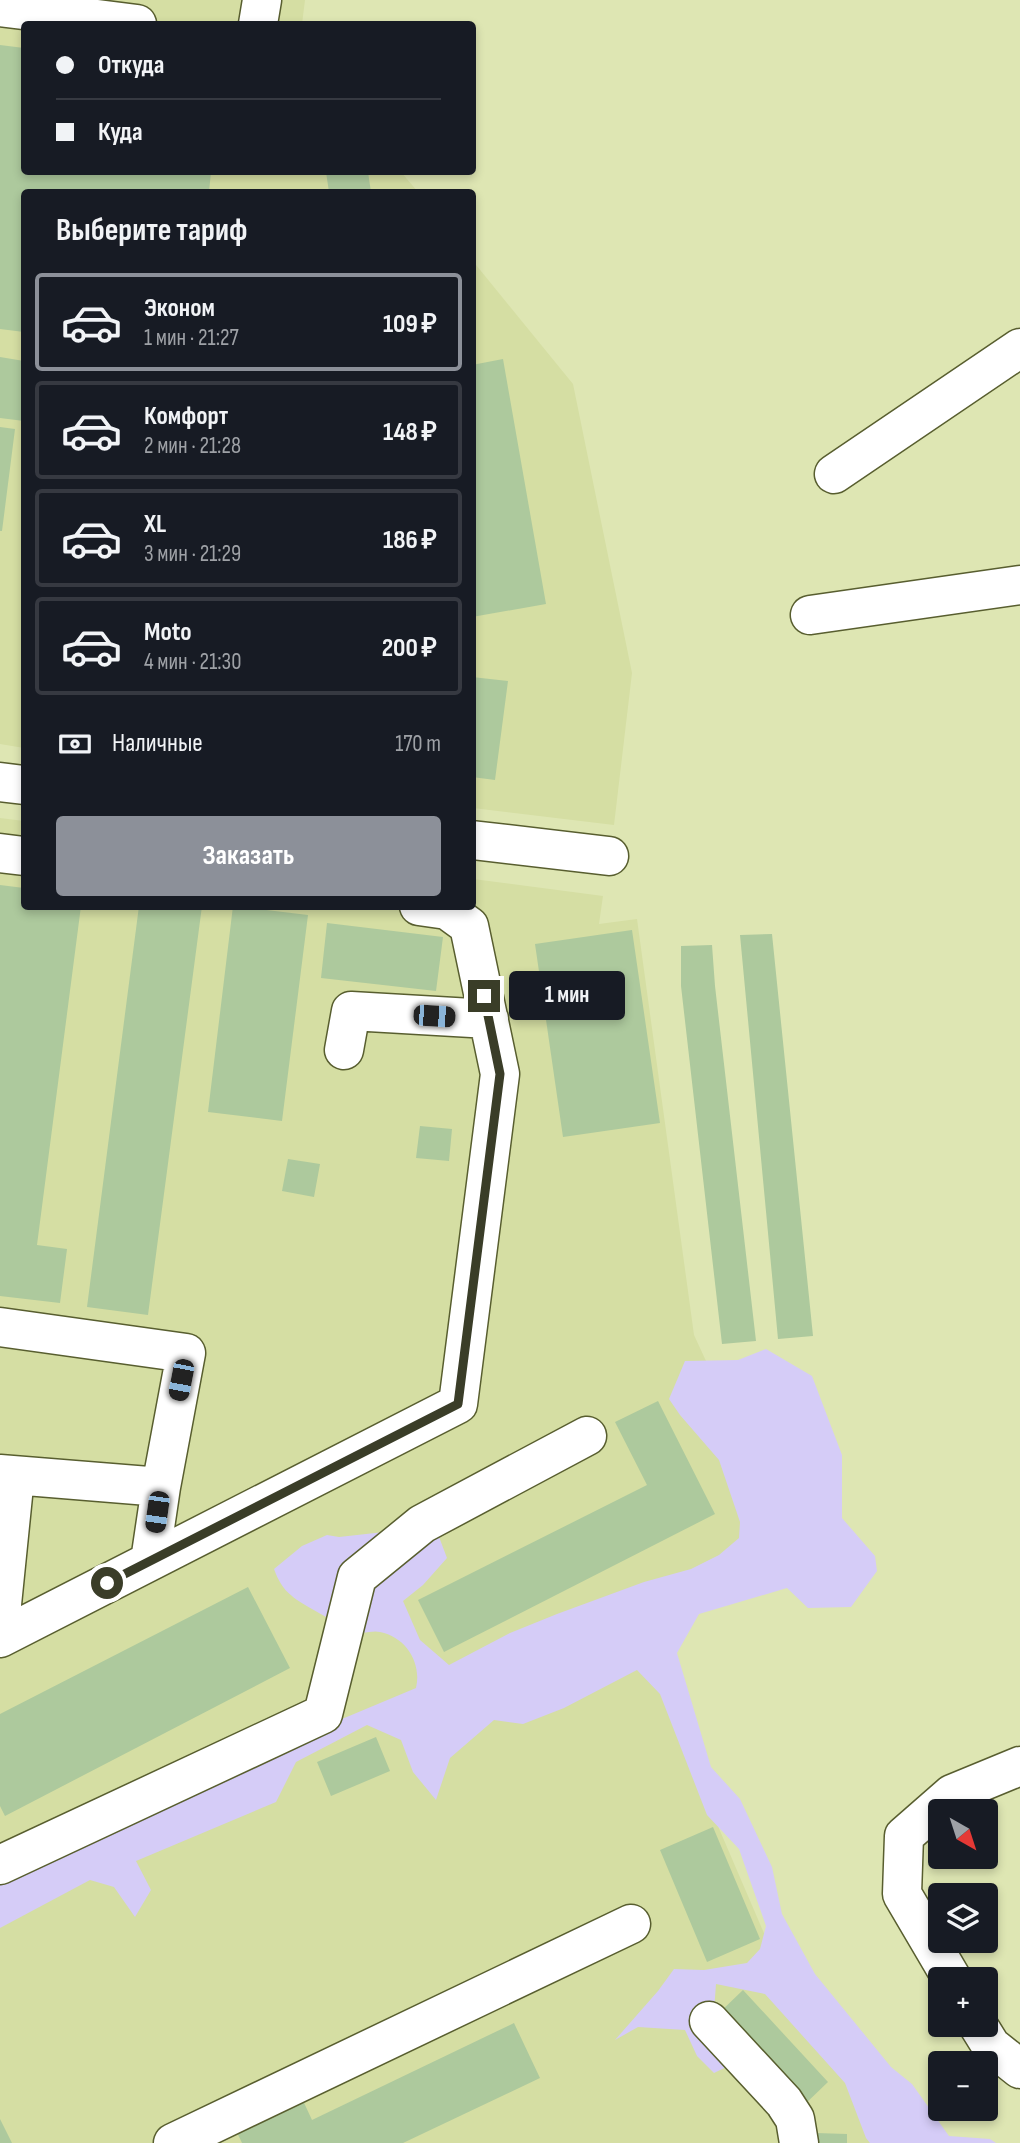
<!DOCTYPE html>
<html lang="ru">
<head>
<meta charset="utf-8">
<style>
  :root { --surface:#171b24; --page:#242831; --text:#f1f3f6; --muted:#9ea1a6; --line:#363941; --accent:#8c9099 }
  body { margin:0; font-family:"Sofia Sans Condensed",sans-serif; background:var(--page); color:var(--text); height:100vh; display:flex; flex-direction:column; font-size:26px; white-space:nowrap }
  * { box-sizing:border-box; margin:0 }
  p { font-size:23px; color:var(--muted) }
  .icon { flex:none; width:38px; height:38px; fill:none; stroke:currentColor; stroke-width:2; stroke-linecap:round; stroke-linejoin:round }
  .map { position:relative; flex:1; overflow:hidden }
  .details { position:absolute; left:21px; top:189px; width:455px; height:721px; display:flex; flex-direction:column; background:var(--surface); border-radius:7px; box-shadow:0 4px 10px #0003 }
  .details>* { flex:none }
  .guide { position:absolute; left:21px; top:21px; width:455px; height:154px; border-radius:7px; box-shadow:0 4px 10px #0003; display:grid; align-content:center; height:154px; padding:0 35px; background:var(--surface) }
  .needle { width:46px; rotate:141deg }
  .fabs { position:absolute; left:928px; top:1799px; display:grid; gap:14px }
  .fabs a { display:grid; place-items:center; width:70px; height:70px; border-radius:7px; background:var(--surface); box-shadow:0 4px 10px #0003; font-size:35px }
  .end { position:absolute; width:32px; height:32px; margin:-16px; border:9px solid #3a3d28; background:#fff; box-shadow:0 0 0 4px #fff }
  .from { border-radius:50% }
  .bubble { position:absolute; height:49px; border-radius:7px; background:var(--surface); box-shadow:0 4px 10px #0003; font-size:23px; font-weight:700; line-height:49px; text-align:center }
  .car { position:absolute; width:21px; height:42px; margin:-21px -10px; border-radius:9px; box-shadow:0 0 5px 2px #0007; background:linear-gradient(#222 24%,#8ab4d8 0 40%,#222 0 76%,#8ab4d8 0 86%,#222 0) }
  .guide b { display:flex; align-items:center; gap:24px; height:66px; font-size:26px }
  .guide b+b { border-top:2px solid var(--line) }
  .guide i { width:18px; height:18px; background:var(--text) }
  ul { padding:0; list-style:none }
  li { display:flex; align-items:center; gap:21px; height:98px; margin:0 14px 10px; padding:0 21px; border:4px solid var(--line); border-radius:7px }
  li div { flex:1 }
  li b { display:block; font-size:26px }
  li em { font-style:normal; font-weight:700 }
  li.on { border-color:var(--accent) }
  li>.icon { width:63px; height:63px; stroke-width:1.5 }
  h2 { padding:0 35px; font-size:32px; line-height:84px }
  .pay { display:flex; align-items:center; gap:18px; height:77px; padding:0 35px; font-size:26px }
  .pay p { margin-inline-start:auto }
  .button { display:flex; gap:14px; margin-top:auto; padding:14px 35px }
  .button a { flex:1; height:80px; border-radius:7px; background:var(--accent); color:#fff; font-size:28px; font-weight:700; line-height:80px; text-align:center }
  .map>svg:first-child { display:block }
  .built { fill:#d5dea3 }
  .green { fill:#d5ccf7 }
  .building { fill:#adc99d }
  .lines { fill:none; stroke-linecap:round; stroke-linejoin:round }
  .minor-casing { stroke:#585e2f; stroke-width:41 }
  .minor { stroke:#fff; stroke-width:38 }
  .route { stroke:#3a3d28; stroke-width:9 }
</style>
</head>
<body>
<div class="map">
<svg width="1020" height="2143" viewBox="0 0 1020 2143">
  <rect width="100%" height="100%" fill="#dee6b3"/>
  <path class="built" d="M0 0H305L302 24H24V172H401L418 192H24V748L0 744Z
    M472 260 573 384 632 673 614 825 473 808Z
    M0 818 24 821V906H472L473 879 603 896 599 924 637 919 694 1335 789 1541 655 1604 690 1761 797 2010 930 2143H0Z"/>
  <path class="green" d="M766 1349 812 1376 842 1455V1518L875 1556 877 1571 851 1607 808 1608 787 1588 699 1614 677 1653 711 1767 740 1799 772 1867 782 1914 815 1974 891 2067 912 2084 949 2136 990 2139 996 2143H870L866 2138 845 2083 765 1994 716 1984 713 2024 745 2058 714 2073 697 2056 685 2030 638 2027 615 2040 658 1991 674 1969 704 1970 747 1963 760 1949 766 1926 739 1849 707 1815 660 1694 637 1670 564 1708 523 1724 494 1720 450 1758 436 1800 413 1772 401 1740 367 1725 296 1762 276 1802 136 1861 151 1890 135 1917 114 1887 90 1880 0 1928V1879L342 1719 416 1688C422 1663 406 1637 380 1632 373 1630 365 1634 359 1632 348 1629 300 1604 292 1596 283 1589 278 1580 274 1569L302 1546 327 1535 339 1537 393 1531 436 1529 447 1558 423 1585 403 1601 420 1640 449 1665 510 1633 557 1614 644 1582 691 1569 719 1555 739 1538 740 1522 719 1460 680 1415 669 1399 685 1361 738 1360Z"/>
  <path class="building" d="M0 45 24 48V172H211L209 192H24V332L0 329Z
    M326 172H368L371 192H329Z
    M0 357 24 361V421L0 418Z
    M503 359 546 604 472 617V365Z
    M0 427 15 429 2 531H0Z
    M472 677 508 681 495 780 472 777Z
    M0 885 24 888V906H81L37 1245 67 1249 60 1303 0 1296Z
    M139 906H202L148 1315 87 1307Z
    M233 906 308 915 282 1121 208 1112Z
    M327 923 443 937 436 991 321 978Z
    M632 930 660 1123 563 1137 535 944Z
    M772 934 813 1336 778 1339 740 935Z
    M712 945 715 986 756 1341 722 1344 681 986V946Z
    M420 1126 452 1129 449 1161 416 1158Z
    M288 1159 320 1164 314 1197 282 1191Z
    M658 1401 715 1514 444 1652 418 1600 647 1485 615 1422Z
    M248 1587 290 1668 5 1816 0 1806V1714Z
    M376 1737 390 1771 331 1796 317 1762Z
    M713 1827 760 1939 707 1962 660 1850Z
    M743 1990 828 2082 803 2106 718 2014Z
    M514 2023 540 2078 403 2143H242L233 2124 299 2092 312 2120Z
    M0 2119 12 2143H0Z
    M816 2133 847 2134V2143H816Z"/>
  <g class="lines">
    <defs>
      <path id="minor" d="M0 7 137 24
        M258 24 262 0
        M834 474 1020 348
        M810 615 1020 585
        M0 782 24 785
        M472 840 609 856
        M0 853 24 856
        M344 1050 351 1011 489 1019
        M0 1327 186 1353 161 1487 150 1561
        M0 1474 161 1487
        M0 1624 15 1476
        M0 1638 458 1404 500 1074 469 926 447 910 419 906
        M0 1865 323 1714 357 1577 422 1524 587 1436
        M952 1979 902 1894 904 1836 952 1794 1020 1766
        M709 2021 784 2102 795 2119 799 2143
        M978 2025 991 2046 1020 2069
        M173 2143 631 1924"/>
    </defs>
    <use href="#minor" class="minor-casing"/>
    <use href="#minor" class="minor"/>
  </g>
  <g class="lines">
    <path class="route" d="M107 1583 458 1404 500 1074 484 996"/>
  </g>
</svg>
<div class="fabs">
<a><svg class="needle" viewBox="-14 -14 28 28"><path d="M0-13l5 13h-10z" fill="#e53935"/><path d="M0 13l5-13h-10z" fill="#9ea1a6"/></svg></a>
<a><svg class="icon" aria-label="layers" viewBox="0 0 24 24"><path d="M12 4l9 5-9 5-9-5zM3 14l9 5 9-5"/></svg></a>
<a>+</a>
<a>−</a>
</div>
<i class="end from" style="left:107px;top:1583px"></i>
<i class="end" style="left:484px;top:996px"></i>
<div class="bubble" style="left:509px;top:971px;width:116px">1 мин</div>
<i class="car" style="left:434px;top:1016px;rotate:94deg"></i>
<i class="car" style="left:181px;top:1380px;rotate:191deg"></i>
<i class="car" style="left:157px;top:1512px;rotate:188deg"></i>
<div class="guide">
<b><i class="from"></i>Откуда</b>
<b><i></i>Куда</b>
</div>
<section class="details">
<h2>Выберите тариф</h2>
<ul>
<li class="on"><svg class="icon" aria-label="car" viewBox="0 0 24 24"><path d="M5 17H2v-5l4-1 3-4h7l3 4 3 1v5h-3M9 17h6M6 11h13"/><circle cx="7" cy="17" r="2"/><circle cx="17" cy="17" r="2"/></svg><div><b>Эконом</b><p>1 мин · 21:27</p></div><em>109 ₽</em></li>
<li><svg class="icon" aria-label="car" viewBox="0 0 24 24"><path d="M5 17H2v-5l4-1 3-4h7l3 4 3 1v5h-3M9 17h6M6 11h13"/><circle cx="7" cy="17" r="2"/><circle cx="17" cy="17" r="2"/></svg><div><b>Комфорт</b><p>2 мин · 21:28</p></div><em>148 ₽</em></li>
<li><svg class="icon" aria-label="car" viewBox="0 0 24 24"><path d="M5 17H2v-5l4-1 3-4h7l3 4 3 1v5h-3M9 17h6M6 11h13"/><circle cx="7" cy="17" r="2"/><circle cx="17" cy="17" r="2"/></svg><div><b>XL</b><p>3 мин · 21:29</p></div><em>186 ₽</em></li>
<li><svg class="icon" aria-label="car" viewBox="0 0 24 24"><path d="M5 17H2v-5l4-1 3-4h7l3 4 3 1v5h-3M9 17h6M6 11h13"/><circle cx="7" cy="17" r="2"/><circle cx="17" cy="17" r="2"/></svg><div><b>Moto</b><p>4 мин · 21:30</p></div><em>200 ₽</em></li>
</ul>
<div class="pay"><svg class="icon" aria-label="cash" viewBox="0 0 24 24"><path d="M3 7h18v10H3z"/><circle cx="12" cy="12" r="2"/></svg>Наличные<p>170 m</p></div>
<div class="button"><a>Заказать</a></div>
</section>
</div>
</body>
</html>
